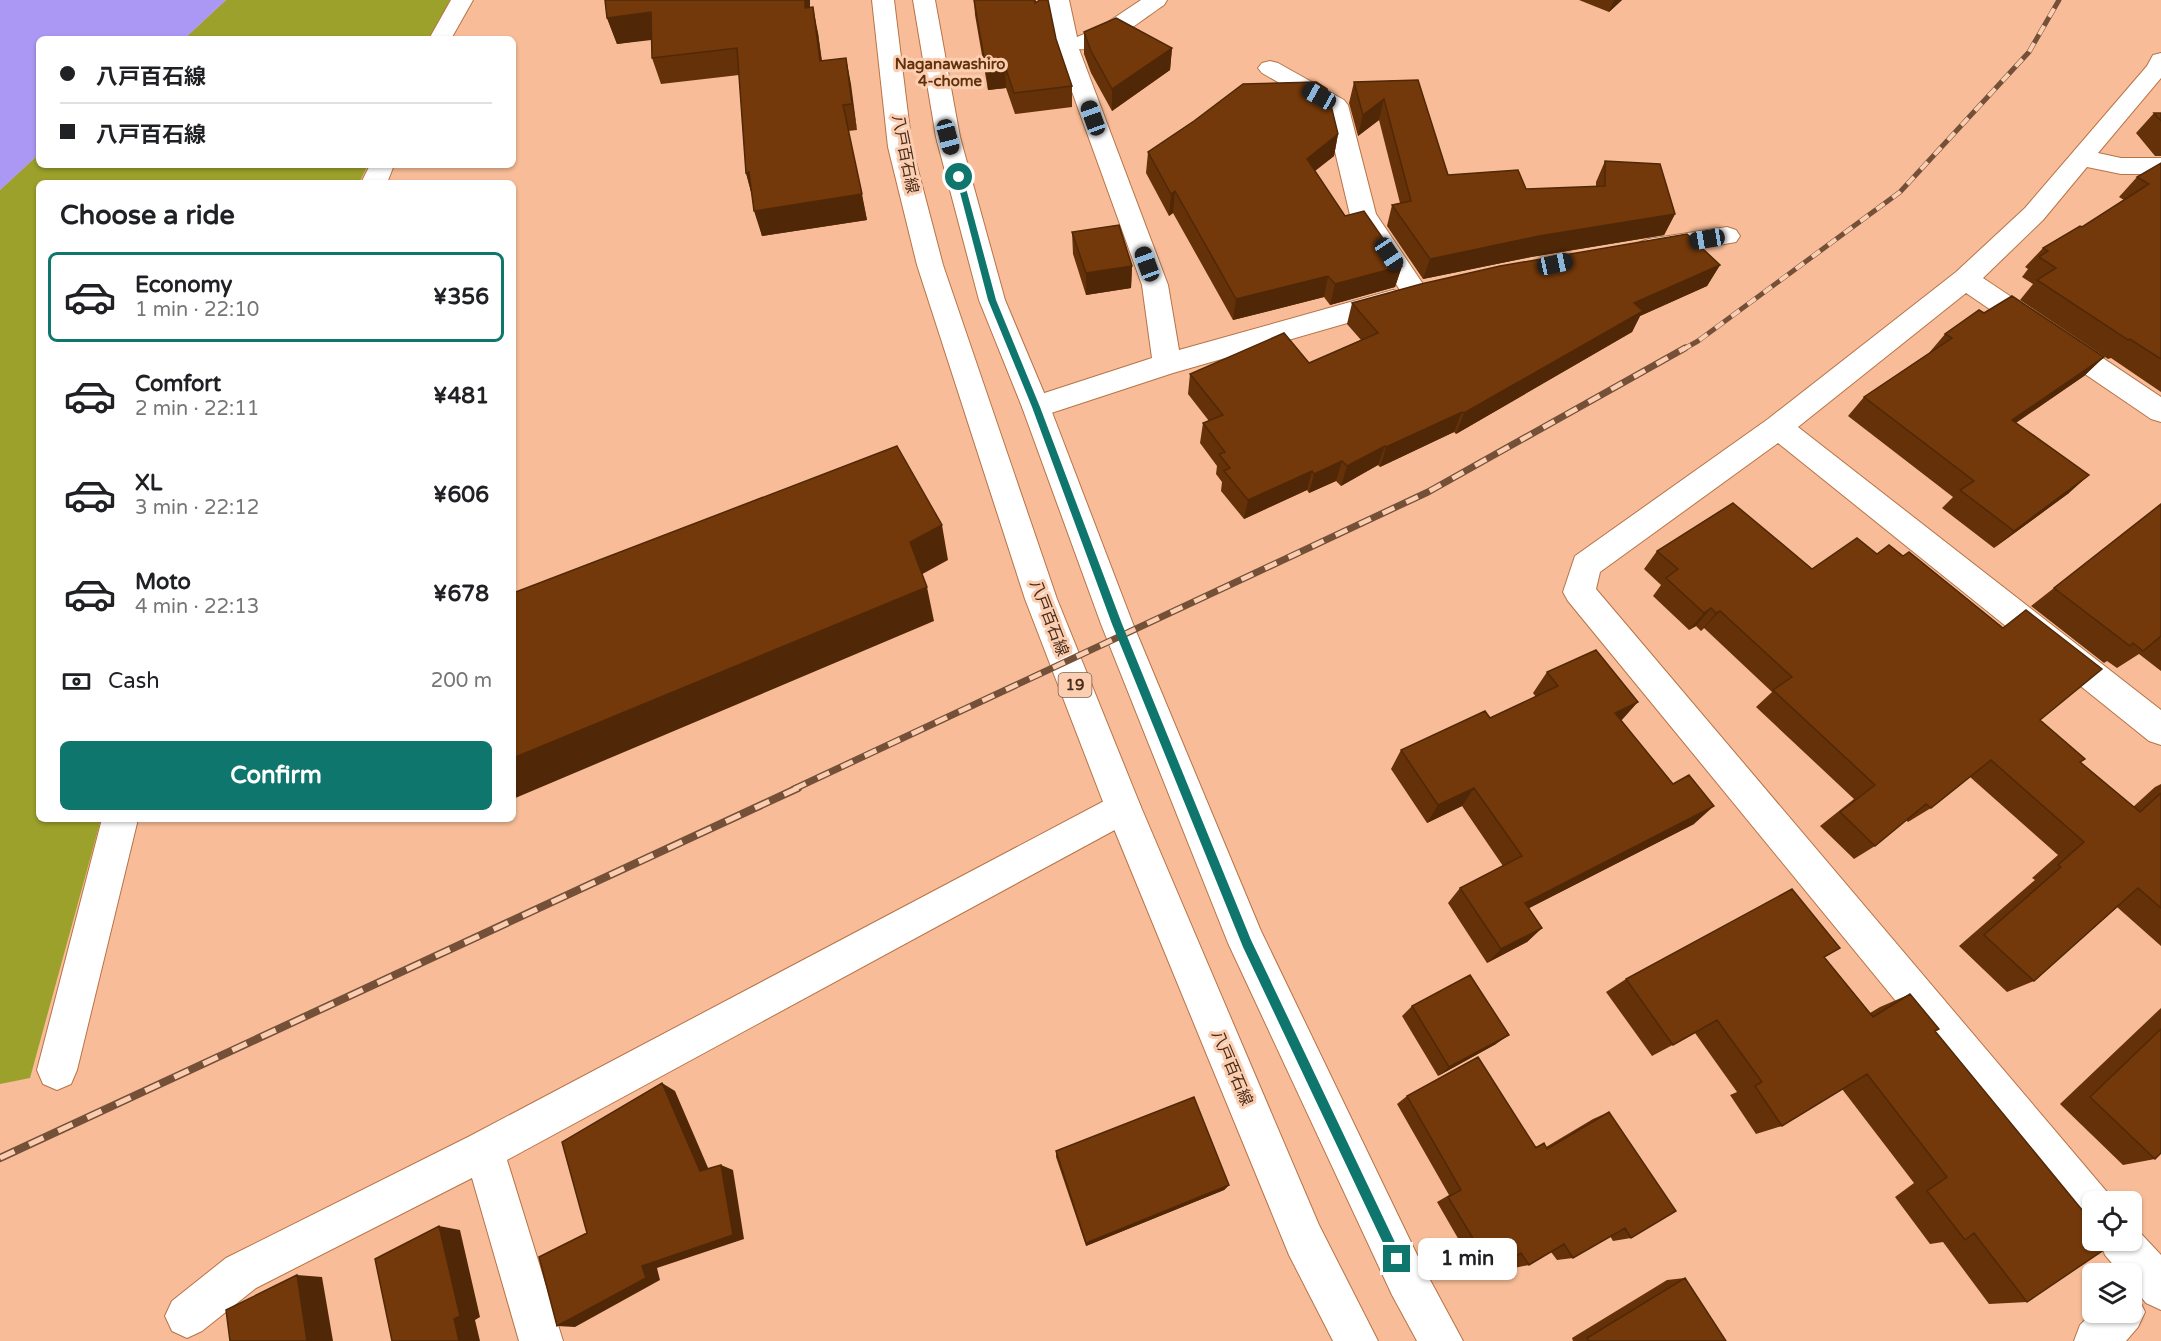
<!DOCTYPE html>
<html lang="en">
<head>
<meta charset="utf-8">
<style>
  :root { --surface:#fff; --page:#f2f2f2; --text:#202124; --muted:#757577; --line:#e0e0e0; --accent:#0f766e }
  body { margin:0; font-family:"Varela Round","Noto Sans JP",sans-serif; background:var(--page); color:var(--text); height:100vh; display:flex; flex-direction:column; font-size:22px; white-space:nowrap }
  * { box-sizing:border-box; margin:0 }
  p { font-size:20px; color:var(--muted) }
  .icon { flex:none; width:33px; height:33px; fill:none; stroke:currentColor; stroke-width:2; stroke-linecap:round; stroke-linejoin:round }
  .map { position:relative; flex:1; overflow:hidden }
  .side { position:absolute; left:36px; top:180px; width:480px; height:642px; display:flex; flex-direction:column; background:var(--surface); border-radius:9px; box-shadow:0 2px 4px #0004 }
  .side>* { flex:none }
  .guide { position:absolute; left:36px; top:36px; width:480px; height:132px; border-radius:9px; box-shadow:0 2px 4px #0004; display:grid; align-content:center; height:132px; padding:0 24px; background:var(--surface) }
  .buttons { position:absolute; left:2082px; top:1191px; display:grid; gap:12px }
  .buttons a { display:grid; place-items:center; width:60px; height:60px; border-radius:9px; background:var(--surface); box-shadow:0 2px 4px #0004; font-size:30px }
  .end { position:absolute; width:27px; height:27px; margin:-14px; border:8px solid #0f766e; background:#fff; box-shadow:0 0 0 3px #fff }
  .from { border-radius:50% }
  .bubble { position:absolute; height:42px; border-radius:9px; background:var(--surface); box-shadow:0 2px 4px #0004; font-size:20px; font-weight:700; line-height:42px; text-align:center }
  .car { position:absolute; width:18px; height:36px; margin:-18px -9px; border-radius:8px; box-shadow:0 0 4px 2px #0007; background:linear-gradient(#222 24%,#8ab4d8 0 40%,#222 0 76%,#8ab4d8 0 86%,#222 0) }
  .guide b { display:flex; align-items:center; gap:21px; height:57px; font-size:22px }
  .guide b+b { border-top:2px solid var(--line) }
  .guide i { width:15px; height:15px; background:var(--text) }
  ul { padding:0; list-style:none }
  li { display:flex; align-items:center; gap:18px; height:90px; margin:0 12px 9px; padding:0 12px; border:3px solid transparent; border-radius:9px }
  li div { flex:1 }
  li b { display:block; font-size:22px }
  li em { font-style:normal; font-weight:700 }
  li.on { border-color:var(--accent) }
  li>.icon { width:54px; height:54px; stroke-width:1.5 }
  h2 { padding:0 24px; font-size:27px; line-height:72px }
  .pay { display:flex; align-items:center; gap:15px; height:66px; padding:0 24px; font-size:22px }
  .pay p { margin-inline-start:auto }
  .button { display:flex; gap:12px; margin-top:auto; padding:12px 24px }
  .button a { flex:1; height:69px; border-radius:9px; background:var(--accent); color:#fff; font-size:24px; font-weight:700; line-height:69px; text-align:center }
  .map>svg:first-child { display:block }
  .green { fill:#9ba12a }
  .water { fill:#ab98f4 }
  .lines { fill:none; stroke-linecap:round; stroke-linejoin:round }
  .minor-casing { stroke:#b77346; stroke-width:2 }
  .primary-casing { stroke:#b77346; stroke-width:2 }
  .minor { fill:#fff; fill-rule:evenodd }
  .primary { fill:#fff; fill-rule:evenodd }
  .rail-far2-casing { stroke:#745038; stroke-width:5 }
  .rail-far1-casing { stroke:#745038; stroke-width:7 }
  .rail-casing { stroke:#745038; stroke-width:8 }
  .rail-far2 { stroke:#fbceb2; stroke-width:4; stroke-dasharray:10; stroke-linecap:butt }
  .rail-far1 { stroke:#fbceb2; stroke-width:4.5; stroke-dasharray:13; stroke-linecap:butt }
  .rail { stroke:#fbceb2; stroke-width:5; stroke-dasharray:16; stroke-linecap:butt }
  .wall { fill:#643109 }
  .shaded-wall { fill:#512807 }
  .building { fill:#74390a; stroke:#512807; stroke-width:1.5 }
  .route { fill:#0f766e }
  .labels { text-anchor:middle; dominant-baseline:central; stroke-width:6; stroke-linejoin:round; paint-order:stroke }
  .far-neighbourhood-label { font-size:15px; font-weight:bold; fill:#62310c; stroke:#fbceb2 }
  .shield { fill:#fbceb2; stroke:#7e5d47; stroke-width:1.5 }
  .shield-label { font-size:15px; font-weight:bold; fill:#492c19 }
  .street-label { font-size:16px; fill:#492c19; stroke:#fbceb2 }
</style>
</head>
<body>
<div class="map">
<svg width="2161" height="1341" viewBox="0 0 2161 1341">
  <rect width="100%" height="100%" fill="#f8bd98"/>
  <path class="green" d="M226 0H450L430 39H184Z
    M39 154V165H368L359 183H39V819H101L30 1078 0 1084V190Z"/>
  <path class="water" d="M0 0H226L184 39H39V154L0 190Z"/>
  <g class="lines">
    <defs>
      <path id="minor" d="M451 0H473L451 39H429Z
        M1047 0H1069L1077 37 1099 28 1141 0H1167L1164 5C1144 18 1103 53 1079 49L1168 285 1179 350 1393 290 1402 293 1350 215 1325 109 1262 73 1258 68 1262 63 1270 61 1278 63 1344 100 1348 105 1376 214 1429 293 1425 300 1416 302 1405 297 1406 300 1403 307 1173 373 1036 418 1026 415 1022 407 1026 399 1152 358 1142 285 1057 50Z
        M2161 53V78L2098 153 2121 158H2161V174H2121L2087 167 2043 220 1983 278 2161 397V422L2151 419 1966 293 1798 427 2161 710V745L2149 741 1778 443 1600 572 1596 589 2107 1192 2111 1202H2092V1228L2077 1222 1568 601 1563 592 1575 556 1768 419 1956 272 2025 208 2147 66 2153 55Z
        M370 165H394L387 183H361Z
        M1727 227 1736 230 1740 236 1736 242 1649 257 1640 254 1636 248 1640 242 1649 239Z
        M1123 791 1135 795 1141 807 1135 819 507 1160 563 1341H519L472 1178 256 1288 202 1331 187 1338 172 1331 165 1316 172 1301 226 1258 470 1136Z
        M102 819H138L77 1070 71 1084 57 1090 43 1084 37 1070Z
        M2132 1224 2161 1255V1310L2146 1303 2132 1286V1274H2121L2105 1255 2099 1240H2132Z
        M2132 1294 2138 1297 2145 1312 2138 1327 2126 1341H2074L2080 1325 2093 1312H2132Z"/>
      <path id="primary" d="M872 0H894L912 147 943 265 1057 599 1141 807 1319 1225 1378 1341H1333L1289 1255 1105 807 1025 599 917 265 888 147Z
        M913 0H935L960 137 1005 300 1050 407 1133 624 1261 931 1422 1265 1463 1341H1417L1392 1295 1228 943 1101 624 1022 407 979 300 936 137Z"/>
    </defs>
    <use href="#minor" class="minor-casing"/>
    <use href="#primary" class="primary-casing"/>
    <use href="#minor" class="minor"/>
    <use href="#primary" class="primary"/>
    <defs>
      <path id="rail-far2" d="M1682 350 1698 341 1900 192 2029 52 2059 0"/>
      <path id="rail-far1" d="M794 789 1428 492 1685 348"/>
      <path id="rail" d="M0 1158 798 788"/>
    </defs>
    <use href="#rail-far2" class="rail-far2-casing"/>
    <use href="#rail-far1" class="rail-far1-casing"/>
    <use href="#rail" class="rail-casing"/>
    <use href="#rail-far2" class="rail-far2"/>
    <use href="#rail-far1" class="rail-far1"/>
    <use href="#rail" class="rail"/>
  </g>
  <path class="wall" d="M810 0V8L818 33 822 61 846 58 857 130 848 131 867 220 762 236 751 192 746 173 739 75 661 84 652 58V39L617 44 607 18Z
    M974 0H1035V3L1056 39 1072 86V107L1015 114 1006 88 988 90 975 15Z
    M1579 0H1622L1609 12Z
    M1084 32 1172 48 1170 70 1112 111 1091 73 1084 54Z
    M1418 80 1448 175 1526 189 1596 187V182L1605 161 1675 214 1664 235 1531 257 1423 279 1387 226 1392 205 1400 203 1379 120 1358 136 1349 103 1354 82Z
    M2154 113H2161V156H2155L2136 133Z
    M1194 121 1338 134 1334 156 1315 171 1345 216 1402 266 1395 287 1330 305 1324 297 1233 320 1173 213 1169 216 1146 173 1148 152Z
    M2161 163V392L2111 358 2108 359 2020 300 2033 284 2022 277 2028 269 2025 267 2043 248 2082 227 2124 200 2119 197 2137 177Z
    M1072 232 1132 266 1131 288 1086 295 1073 254Z
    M1720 265 1707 286 1640 316 1632 332 1456 434 1454 432 1380 467 1378 465 1341 486 1336 481 1309 493 1307 490 1244 519 1221 491 1222 482 1216 474 1217 466 1200 443 1203 423 1209 421 1188 394 1190 374 1309 363 1361 340 1347 324 1352 303Z
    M1984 313 2104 357 2084 376 2016 423 2069 493 1994 548 1942 508 1953 497 1848 416 1864 397 1929 353 1945 334Z
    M2161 504V671L2139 654 2117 668 2107 661 2104 663 2031 606Z
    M1657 551 1812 569 2040 720 2080 762 2133 807 2155 787 2161 784V946L2117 907 2034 981 2007 992 1959 946 2035 880 2032 878 2058 855 1970 777 1931 808 1908 822 1906 820 1875 846 1854 859 1820 826 1854 799 1756 707 1772 692 1704 628 1701 631 1696 626 1689 630 1653 596 1661 585 1644 569Z
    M1547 672 1622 721 1694 824 1529 908 1542 928 1527 942 1487 963 1448 903 1460 888 1503 866 1462 806 1427 823 1391 769 1401 750 1490 718 1536 697 1533 693Z
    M1824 957 1870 1013 1880 1007 1910 994 1935 1031 2027 1302 1989 1304 1943 1242 1930 1244 1895 1197 1914 1183 1842 1089 1782 1126 1756 1134 1730 1095 1737 1092 1695 1033 1652 1056 1606 992 1626 979Z
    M1412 1006 1496 1044 1438 1076 1402 1016Z
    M2161 1008V1153L2155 1159 2123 1165 2060 1104Z
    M1407 1096 1535 1147 1544 1143 1546 1147 1593 1119 1609 1112 1631 1238 1613 1241 1610 1236 1573 1258 1557 1260 1551 1252 1529 1265 1514 1268 1509 1260 1492 1270 1478 1273 1437 1202 1449 1195 1397 1104Z
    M1056 1151 1229 1185 1224 1190 1086 1246 1056 1157Z
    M1685 1278 1726 1341H1573L1572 1338 1667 1280Z"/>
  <path class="shaded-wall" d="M805 0H810V34L805 8Z
    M1614 0H1622L1609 12Z
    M813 7 818 33 825 87 820 61Z
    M651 12 660 39 617 44 607 18Z
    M1172 48 1170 70 1112 111V89Z
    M846 58 851 84 857 130 852 104Z
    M1005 66 1006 88 988 90 986 69Z
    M1384 99 1379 120 1358 136 1363 115Z
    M1338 134 1334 156 1303 180 1307 159Z
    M749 172 753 199 746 173Z
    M1175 191 1173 213 1169 216 1171 194Z
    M862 194 867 220 762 236 754 211Z
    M1675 214 1664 235 1531 257 1423 279 1430 259 1539 236Z
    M1720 265 1707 286 1640 316 1632 332 1456 434 1464 413 1634 303Z
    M1132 266 1131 288 1086 295V273Z
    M1402 266 1395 287 1330 305 1335 284Z
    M1328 276 1324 297 1233 320 1236 299Z
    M2104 357 2084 376 1993 438 2012 420Z
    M1462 412 1454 432 1380 467 1386 447Z
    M1385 446 1378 465 1341 486 1347 466Z
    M1342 461 1336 481 1309 493 1314 474Z
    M1312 471 1307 490 1244 519 1248 500Z
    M2089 475 2069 493 1994 548 2014 531Z
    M942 525 948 560 917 577 910 542Z
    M927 587 934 621 513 799V758Z
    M1711 608 1696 626 1689 630 1704 613Z
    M1720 611 1704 628 1701 631 1716 613Z
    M1638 702 1621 721 1615 713Z
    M1474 788 1462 806 1427 823 1438 805Z
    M1714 806 1694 824 1510 918 1525 903Z
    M1542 928 1527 942 1487 963 1501 949Z
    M1509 1035 1496 1044 1438 1076 1449 1067Z
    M662 1083 675 1091 712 1177 700 1171Z
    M721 1165 733 1170 744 1239 657 1268 660 1280 575 1327 557 1326 642 1266Z
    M1229 1185 1224 1190 1086 1246V1243Z
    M439 1226 460 1230 480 1317 475 1320 480 1341H459L454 1319Z
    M297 1275 322 1277 333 1341H307Z"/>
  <path class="building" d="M605 0H805V8L813 7 820 61 846 58 852 104 843 105 862 194 754 211 749 172 746 173 737 48 652 58 651 12 607 18Z
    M974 0H1035V3L1040 0H1048L1056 39 1072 86 1014 93 1005 66 986 69Z
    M1116 18 1172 48 1112 89 1091 51 1084 32Z
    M1418 80 1448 175 1518 170 1526 189 1605 186V161L1660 164 1675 214 1539 236 1430 259 1392 205 1411 201 1384 99 1363 115 1354 82Z
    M1316 82 1327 89 1338 134 1307 159 1345 216 1364 211 1402 266 1335 284 1328 276 1236 299 1175 191 1171 194 1148 152 1194 121 1243 84Z
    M2154 113H2161V121Z
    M2161 163V359L2130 339 2128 340 2037 280 2056 268 2039 257 2048 251 2043 248 2080 226 2082 227 2149 184 2137 177Z
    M1119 225 1132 266 1086 273 1072 232Z
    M1687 234 1720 265 1634 303 1643 311 1464 413 1462 412 1386 447 1385 446 1347 466 1342 461 1314 474 1312 471 1248 500 1224 471 1230 468 1219 454 1225 452 1203 423 1223 415 1190 374 1284 333 1309 363 1378 333 1352 303 1421 284 1500 266Z
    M2012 296 2104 357 2012 420 2089 475 2014 531 1960 490 1974 481 1864 397 1952 338 1945 334 1979 310 1984 313Z
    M897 446 942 525 910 542 927 587 513 758V593Z
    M1733 503 1812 569 1857 538 1877 554 1889 545 1903 556 1909 552 2003 628 2026 610 2102 669 2040 720 2085 759 2080 762 2140 812 2161 793V908L2138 888 2034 981 1984 935 2061 867 2058 865 2084 842 1991 760 1931 808 1926 804 1875 846 1840 812 1875 785 1773 690 1792 677 1720 611 1716 613 1711 608 1704 613 1666 578 1678 569 1657 551Z
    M2161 504V636L2143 651 2133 643 2130 646 2054 588Z
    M1596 650 1638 702 1615 713 1673 784 1689 775 1714 806 1525 903 1542 928 1501 949 1460 888 1522 856 1474 788 1438 805 1401 750 1485 711 1490 718 1558 686 1547 672Z
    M1792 889 1840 948 1824 957 1873 1017 1910 994 1939 1029 1935 1031 2092 1222V1240H2107L2111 1245 2027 1302 1974 1233 1965 1240 1927 1191 1947 1177 1867 1074 1782 1126 1755 1086 1762 1082 1717 1020 1673 1045 1626 979Z
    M1470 975 1509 1035 1449 1067 1412 1006Z
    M2161 1029V1153L2155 1159 2090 1097Z
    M1478 1057 1536 1148 1544 1143 1547 1149 1609 1112 1676 1211 1631 1238 1625 1228 1573 1258 1564 1244 1529 1265 1521 1253 1492 1270 1448 1197 1461 1190 1407 1096Z
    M662 1083 700 1171 721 1165 733 1235 642 1266 646 1278 557 1326 539 1257 587 1233 562 1142Z
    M1194 1097 1229 1185 1086 1243 1056 1151Z
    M439 1226 460 1316 454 1319 459 1341H392L375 1259Z
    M297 1275 307 1341H230L226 1310Z
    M1685 1278 1726 1341H1589L1587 1338Z"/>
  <path class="route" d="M959 175 963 177 996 300 1040 407 1122 624 1251 940 1401 1255 1403 1259 1401 1264 1397 1266 1393 1264 1243 947 1112 624 1032 407 988 300 956 177Z"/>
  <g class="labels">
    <g class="far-neighbourhood-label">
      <text x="950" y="64">Naganawashiro<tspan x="950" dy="17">4-chome</tspan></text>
    </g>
    <rect class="shield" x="1058.5" y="673" width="33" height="24" rx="4.5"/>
    <g class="shield-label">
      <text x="1075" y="685">19</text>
    </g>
    <g class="street-label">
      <text transform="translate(905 154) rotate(79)">八戸百石線</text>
      <text transform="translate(1049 618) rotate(69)">八戸百石線</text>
      <text transform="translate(1232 1068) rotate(67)">八戸百石線</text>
    </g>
  </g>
</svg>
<div class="buttons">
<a><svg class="icon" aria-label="locate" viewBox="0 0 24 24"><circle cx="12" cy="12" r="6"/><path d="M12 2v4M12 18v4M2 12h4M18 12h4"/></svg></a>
<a><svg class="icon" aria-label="layers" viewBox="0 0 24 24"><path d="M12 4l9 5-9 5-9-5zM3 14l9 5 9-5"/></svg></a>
</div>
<i class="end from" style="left:959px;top:177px"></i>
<i class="end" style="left:1397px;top:1259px"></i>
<div class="bubble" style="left:1418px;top:1238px;width:99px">1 min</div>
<i class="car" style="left:1319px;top:96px;rotate:299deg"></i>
<i class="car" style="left:1093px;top:118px;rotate:340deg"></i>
<i class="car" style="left:948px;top:137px;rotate:165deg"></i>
<i class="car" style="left:1707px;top:239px;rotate:261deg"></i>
<i class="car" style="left:1389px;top:254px;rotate:146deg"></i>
<i class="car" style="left:1147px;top:264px;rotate:340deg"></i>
<i class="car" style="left:1555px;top:264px;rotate:78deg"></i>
<div class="guide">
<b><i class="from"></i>八戸百石線</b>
<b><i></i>八戸百石線</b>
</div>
<section class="side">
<h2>Choose a ride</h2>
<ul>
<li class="on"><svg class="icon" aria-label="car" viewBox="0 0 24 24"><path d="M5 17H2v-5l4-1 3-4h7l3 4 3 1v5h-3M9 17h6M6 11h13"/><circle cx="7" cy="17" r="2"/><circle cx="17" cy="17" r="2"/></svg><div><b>Economy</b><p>1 min · 22:10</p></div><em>¥356</em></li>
<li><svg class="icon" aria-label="car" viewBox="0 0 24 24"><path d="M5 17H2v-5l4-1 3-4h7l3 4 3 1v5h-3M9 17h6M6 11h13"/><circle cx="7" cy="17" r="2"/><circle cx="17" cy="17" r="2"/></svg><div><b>Comfort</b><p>2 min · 22:11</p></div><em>¥481</em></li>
<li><svg class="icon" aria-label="car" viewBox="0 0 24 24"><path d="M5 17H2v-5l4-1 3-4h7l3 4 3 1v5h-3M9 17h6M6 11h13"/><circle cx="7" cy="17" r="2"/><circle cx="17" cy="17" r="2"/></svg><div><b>XL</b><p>3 min · 22:12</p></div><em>¥606</em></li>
<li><svg class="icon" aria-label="car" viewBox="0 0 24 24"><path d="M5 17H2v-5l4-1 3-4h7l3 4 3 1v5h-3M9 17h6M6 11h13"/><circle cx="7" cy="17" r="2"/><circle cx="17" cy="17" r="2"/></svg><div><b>Moto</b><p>4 min · 22:13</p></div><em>¥678</em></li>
</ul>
<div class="pay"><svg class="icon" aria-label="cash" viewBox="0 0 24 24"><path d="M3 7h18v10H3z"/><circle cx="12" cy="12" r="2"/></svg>Cash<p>200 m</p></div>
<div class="button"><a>Confirm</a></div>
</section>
</div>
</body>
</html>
